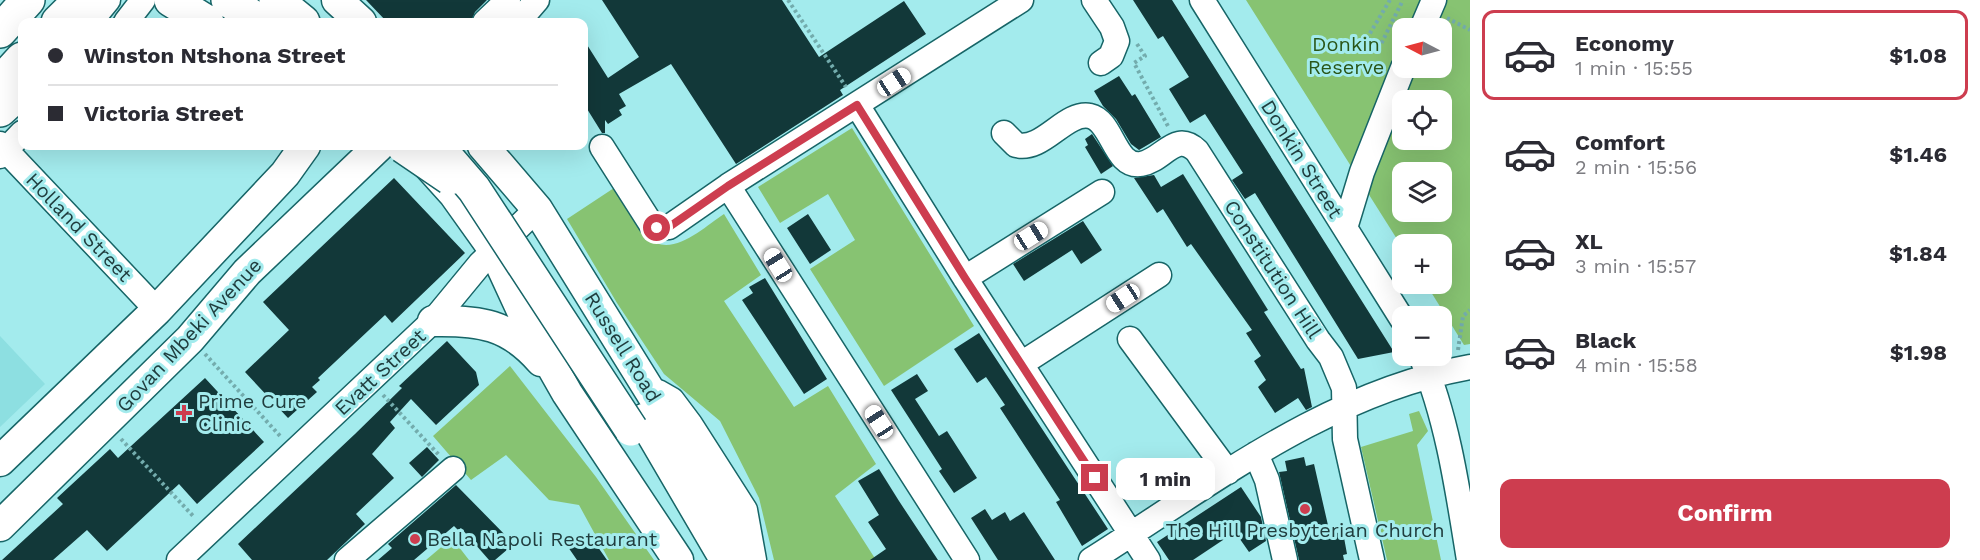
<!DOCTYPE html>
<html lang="en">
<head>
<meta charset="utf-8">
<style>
  :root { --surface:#fff; --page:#f7f7f7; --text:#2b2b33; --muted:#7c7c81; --line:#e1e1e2; --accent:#cd3d4f }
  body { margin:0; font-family:"Work Sans",sans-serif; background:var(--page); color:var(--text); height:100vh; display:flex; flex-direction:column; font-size:22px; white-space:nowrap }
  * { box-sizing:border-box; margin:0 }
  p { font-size:20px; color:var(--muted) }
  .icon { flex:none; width:33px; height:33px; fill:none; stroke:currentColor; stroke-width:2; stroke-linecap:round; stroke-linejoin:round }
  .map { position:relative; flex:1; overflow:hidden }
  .drawer { display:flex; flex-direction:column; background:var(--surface); width:510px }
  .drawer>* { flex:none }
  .top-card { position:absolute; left:18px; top:18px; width:570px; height:132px; border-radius:12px; box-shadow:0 6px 24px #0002; display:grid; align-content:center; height:132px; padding:0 30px; background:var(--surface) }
  .needle { width:39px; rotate:276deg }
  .controls { position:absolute; left:1392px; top:18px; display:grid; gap:12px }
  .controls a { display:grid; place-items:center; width:60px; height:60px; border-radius:12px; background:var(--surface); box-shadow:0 6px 24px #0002; font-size:30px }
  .end { position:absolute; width:27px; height:27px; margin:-14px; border:8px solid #cd3d4f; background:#fff; box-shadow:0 0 0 3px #fff }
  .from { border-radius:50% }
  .bubble { position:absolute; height:42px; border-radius:12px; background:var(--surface); box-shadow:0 6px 24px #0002; font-size:20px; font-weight:700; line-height:42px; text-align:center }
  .car { position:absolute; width:18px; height:36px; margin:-18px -9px; border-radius:8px; box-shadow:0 0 4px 2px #0007; background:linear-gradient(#fff 24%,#345 0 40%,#fff 0 76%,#345 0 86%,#fff 0) }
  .top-card b { display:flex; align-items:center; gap:21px; height:57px; font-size:22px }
  .top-card b+b { border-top:2px solid var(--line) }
  .top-card i { width:15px; height:15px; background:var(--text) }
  ul { padding:10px 0 0; list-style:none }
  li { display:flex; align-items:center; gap:18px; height:90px; margin:0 12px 9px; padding:0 18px; border:3px solid transparent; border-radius:12px }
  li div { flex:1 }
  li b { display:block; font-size:22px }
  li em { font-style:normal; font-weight:700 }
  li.current { border-color:var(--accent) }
  li>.icon { width:54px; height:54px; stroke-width:1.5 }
  .primary-button { display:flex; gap:12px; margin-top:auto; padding:12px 30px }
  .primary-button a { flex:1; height:69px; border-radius:12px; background:var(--accent); color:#fff; font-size:24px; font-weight:700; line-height:69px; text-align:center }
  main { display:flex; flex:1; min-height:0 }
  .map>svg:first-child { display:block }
  .built { fill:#8ddfe1 }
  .green { fill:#87c372; fill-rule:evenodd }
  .building { fill:#123839 }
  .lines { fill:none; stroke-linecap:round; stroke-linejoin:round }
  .minor-casing { stroke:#176567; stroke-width:27 }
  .major-casing { stroke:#176567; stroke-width:33 }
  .highway-casing { stroke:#176567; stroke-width:36 }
  .path { stroke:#73acad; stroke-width:4; stroke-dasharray:3 3; stroke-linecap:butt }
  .minor { stroke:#fff; stroke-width:24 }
  .major { stroke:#fff; stroke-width:30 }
  .highway { stroke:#fff; stroke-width:33 }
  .highway-bridge-casing { stroke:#176567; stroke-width:36; stroke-linecap:butt }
  .highway-bridge { stroke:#fff; stroke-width:33 }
  .route { stroke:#cd3d4f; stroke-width:8 }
  .poi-dot { fill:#cd3d4f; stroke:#a3ebed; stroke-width:2 }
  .labels { text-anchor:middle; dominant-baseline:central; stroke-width:6; stroke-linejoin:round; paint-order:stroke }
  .park-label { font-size:20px; fill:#295517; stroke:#a3ebed }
  .street-label { font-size:20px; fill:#203d3e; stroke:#a3ebed }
  .poi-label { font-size:20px; fill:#203d3e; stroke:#a3ebed; text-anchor:start }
</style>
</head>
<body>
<main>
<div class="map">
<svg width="1470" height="560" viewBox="0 0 1470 560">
  <rect width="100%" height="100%" fill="#a3ebed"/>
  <path class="built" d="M0 336 45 384 0 427Z"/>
  <path class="green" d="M1246 0H1470V344L1464 345 1426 284H1442V244H1402V247ZM1402 28H1442V68H1402ZM1402 100H1442V140H1402ZM1402 172H1442V212H1402Z
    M852 128 974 326 884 386 810 269 855 240 828 194 780 223 758 187Z
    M614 188 648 238C672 259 704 227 724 214L761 275 724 301 794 407 828 386 876 464 835 496 876 560H774L759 498 720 421 664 374 617 303 567 219Z
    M510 366 596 477 654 560H609L579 505 549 500 506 455 471 480 433 436Z
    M1419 411 1428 431 1417 445 1441 560H1387L1361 447 1413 431 1409 414Z
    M452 538 469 560H426Z"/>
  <path class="building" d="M366 0H487L475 12 471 22H387Z
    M602 0H782L819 57 904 1 926 34 840 90 843 95 736 164 671 64 619 94 626 106 619 110 622 115 608 124 605 120V133H602L584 104V40L608 78 639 57Z
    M1133 0H1172L1394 352 1358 359 1255 193 1245 199 1232 180 1243 173 1205 114 1190 123 1169 89 1189 77 1163 36 1158 39Z
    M1119 76 1132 96 1135 94 1161 137 1139 150 1131 144 1116 119 1103 106 1094 91Z
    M1092 134 1113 166 1101 174 1085 147 1088 145 1085 139Z
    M1183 174 1268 310 1264 312 1301 369 1304 368 1312 407 1306 410 1298 398 1275 413 1258 387 1266 380 1254 361 1261 356 1246 333 1252 330 1191 244 1187 247 1163 209 1157 213 1134 178 1154 175 1161 187Z
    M394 178 465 253 392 323 385 315 318 378 320 380 312 387 317 392 288 418 245 372 289 330 263 302Z
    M808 214 831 250 810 264 787 228Z
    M1083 221 1102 250 1081 264 1072 250 1024 281 1013 264Z
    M765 278 827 379 804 394 742 300 753 293 749 287Z
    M979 333 1108 529 1082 546 1056 502 1060 500 1000 408 1005 405 986 377 977 383 954 349Z
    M447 341 476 372 479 385 436 425 411 399 390 422 395 428 372 454 394 478 356 514 365 524 327 560H252L238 544 355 434 402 388 399 386Z
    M917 374 928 391 915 399 939 436 947 431 977 478 954 493 939 471 942 469 891 390Z
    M205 378 264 442 197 504 179 484 107 551 87 530 53 560H2L63 504 57 498 110 449 118 458Z
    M427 447 439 460 422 477 409 463Z
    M1304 457 1306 466 1314 464 1330 534 1343 532 1347 554 1343 555 1344 560H1299L1279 472 1287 471 1285 461Z
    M879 469 899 501 938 560H870L886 549 868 522 879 515 858 481Z
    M456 485 514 544 495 560H489L461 528 458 530 454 526 414 560H378L392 548 388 544Z
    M1241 487 1261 517 1266 541 1249 552 1235 532 1193 560H1169L1157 542Z
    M985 509 992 520 1005 512 1010 521 1024 512 1055 560H998L971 518Z
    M588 533 607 560H577L568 547Z"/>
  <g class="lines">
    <defs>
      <path id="minor" d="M1094 0 1112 27 1117 41 1111 56 1101 63
        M1202 0 1402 319
        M90 22 108 0
        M126 22 143 0
        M485 22 508 0
        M518 22 537 0
        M1422 28 1434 0
        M857 105 965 278 1148 560
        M1004 133 1016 145C1043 152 1065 111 1090 116 1113 121 1114 168 1141 164 1164 160 1175 130 1197 151L1318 340 1331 357 1344 388 1345 439 1372 560
        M0 144 157 310
        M602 147 651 224 657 228 669 227 728 186 1021 0
        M0 156 22 133
        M728 186 967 560
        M1345 228 1362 172 1403 68
        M965 278 1102 192
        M1130 339 1228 472
        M1421 356C1448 420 1458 492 1469 560
        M1021 364 1159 275
        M658 392 672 400 690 424 745 510 754 560
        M1256 454 1267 480 1285 560
        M179 560 433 321 480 264 537 209
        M347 560 453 469
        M1091 560C1210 485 1328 392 1470 367"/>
      <path id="major" d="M337 0 361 22
        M483 146 537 209 702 475 747 560
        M427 164 454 194 494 250 530 328 567 393 678 560
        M433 321C479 320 509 324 541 361
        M0 461 157 310 285 174 305 146
        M0 526 190 339 247 272 379 146"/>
      <path id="highway" d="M171 0 207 22
        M228 0 260 22
        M276 0 303 22
        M58 22 80 0
        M0 31 28 0
        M0 83 22 59
        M0 110 22 90
        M645 420 727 560"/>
    </defs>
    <use href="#minor" class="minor-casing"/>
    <use href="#major" class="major-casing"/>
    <use href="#highway" class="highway-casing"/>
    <path class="path" d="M788 0 846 87
      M1390 0 1367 38 1366 47 1372 50 1381 44 1403 0
      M1447 18 1470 30
      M1137 44 1145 56 1134 63 1169 128
      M1458 350 1463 316 1470 310
      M205 354 281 437
      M383 395 439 455
      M121 439 194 517"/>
    <use href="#minor" class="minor"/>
    <use href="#major" class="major"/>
    <use href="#highway" class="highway"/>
    <defs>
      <path id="highway-bridge" d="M403 146 450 178
        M437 146 474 189 631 429"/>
    </defs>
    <use href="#highway-bridge" class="highway-bridge-casing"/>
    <use href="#highway-bridge" class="highway-bridge"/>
  </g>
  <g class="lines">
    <path class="route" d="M657 228 669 227 728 186 857 105 965 278 1095 478"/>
  </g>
  <g class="poi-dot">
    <path d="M181 404h6v6h6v6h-6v6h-6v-6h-6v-6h6z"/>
    <circle cx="1305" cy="509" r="6"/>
    <circle cx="415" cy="539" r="6"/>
  </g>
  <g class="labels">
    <g class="park-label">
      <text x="1346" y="44">Donkin<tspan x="1346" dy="23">Reserve</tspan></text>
    </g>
    <g class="street-label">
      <text transform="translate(1302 159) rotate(58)">Donkin Street</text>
      <text transform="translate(79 227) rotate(46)">Holland Street</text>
      <text transform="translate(1273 269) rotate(57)">Constitution Hill</text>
      <text transform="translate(189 335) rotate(-47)">Govan Mbeki Avenue</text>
      <text transform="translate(623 347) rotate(58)">Russell Road</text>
      <text transform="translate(380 372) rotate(-43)">Evatt Street</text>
    </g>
    <g class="poi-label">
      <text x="198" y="401">Prime Cure<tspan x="198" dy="23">Clinic</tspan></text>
      <text x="1305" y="530" text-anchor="middle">The Hill Presbyterian Church</text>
      <text x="427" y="539">Bella Napoli Restaurant</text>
    </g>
  </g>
</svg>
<div class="controls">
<a><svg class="needle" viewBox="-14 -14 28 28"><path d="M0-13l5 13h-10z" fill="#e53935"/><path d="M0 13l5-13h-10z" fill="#7c7c81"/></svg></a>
<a><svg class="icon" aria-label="locate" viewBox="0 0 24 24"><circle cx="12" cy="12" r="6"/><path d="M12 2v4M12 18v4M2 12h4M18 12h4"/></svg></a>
<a><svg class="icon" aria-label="layers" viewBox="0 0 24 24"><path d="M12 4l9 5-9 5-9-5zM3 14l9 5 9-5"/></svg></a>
<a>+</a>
<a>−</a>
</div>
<i class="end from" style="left:657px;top:228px"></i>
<i class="end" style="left:1095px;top:478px"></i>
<div class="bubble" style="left:1116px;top:458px;width:99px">1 min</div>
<i class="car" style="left:894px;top:82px;rotate:57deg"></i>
<i class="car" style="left:1031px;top:236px;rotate:58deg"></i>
<i class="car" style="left:778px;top:265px;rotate:328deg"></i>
<i class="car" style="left:1123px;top:298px;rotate:237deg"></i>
<i class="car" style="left:879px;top:422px;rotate:327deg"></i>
<div class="top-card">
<b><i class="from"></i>Winston Ntshona Street</b>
<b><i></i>Victoria Street</b>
</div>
</div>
<section class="drawer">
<ul>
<li class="current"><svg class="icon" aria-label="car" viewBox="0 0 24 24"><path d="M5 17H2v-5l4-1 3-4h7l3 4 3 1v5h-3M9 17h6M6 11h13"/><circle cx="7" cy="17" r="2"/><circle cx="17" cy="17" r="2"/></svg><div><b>Economy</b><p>1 min · 15:55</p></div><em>$1.08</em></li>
<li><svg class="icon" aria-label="car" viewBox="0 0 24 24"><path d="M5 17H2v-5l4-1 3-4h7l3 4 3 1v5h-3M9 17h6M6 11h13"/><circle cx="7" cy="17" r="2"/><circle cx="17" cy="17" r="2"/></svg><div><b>Comfort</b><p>2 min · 15:56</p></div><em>$1.46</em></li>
<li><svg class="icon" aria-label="car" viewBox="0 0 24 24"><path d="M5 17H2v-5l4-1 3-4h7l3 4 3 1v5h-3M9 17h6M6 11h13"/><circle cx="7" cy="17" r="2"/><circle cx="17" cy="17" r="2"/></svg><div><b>XL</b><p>3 min · 15:57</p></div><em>$1.84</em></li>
<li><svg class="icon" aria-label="car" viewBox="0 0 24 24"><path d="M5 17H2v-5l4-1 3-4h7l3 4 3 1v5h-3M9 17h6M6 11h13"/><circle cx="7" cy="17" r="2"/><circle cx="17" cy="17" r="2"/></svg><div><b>Black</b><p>4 min · 15:58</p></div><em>$1.98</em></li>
</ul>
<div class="primary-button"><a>Confirm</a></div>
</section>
</main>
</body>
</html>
